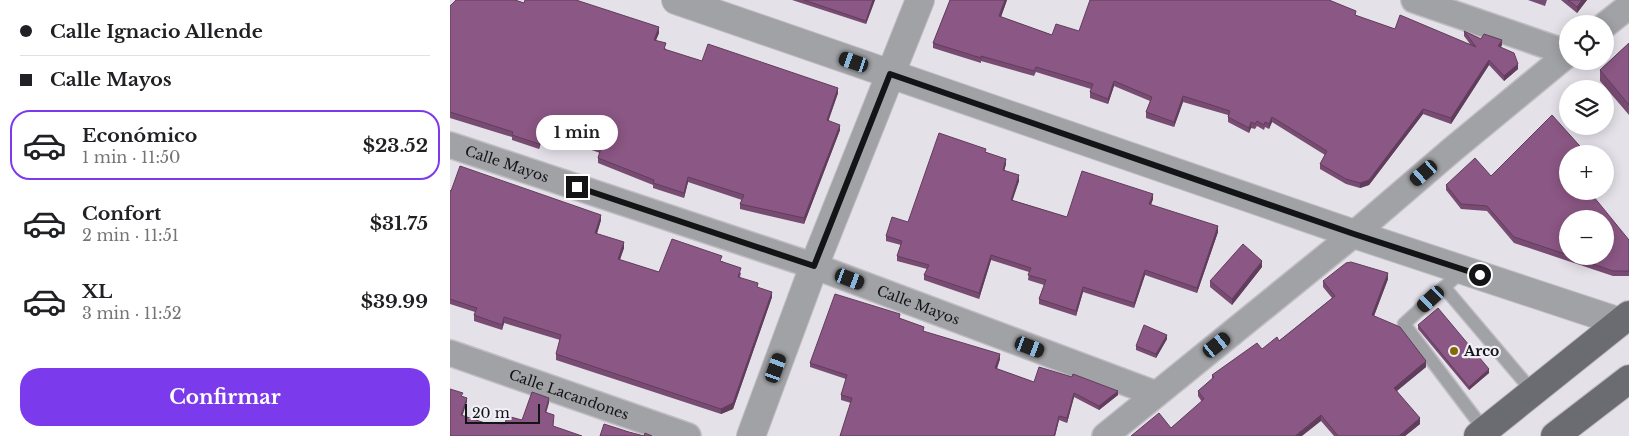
<!DOCTYPE html>
<html lang="es">
<head>
<meta charset="utf-8">
<style>
  :root { --surface:#fff; --page:#f6f6f6; --text:#202124; --muted:#757577; --line:#e0e0e0; --accent:#7c3aed }
  body { margin:0; font-family:"Libre Baskerville",serif; background:var(--page); color:var(--text); height:100vh; display:flex; flex-direction:column; font-size:19px; white-space:nowrap }
  * { box-sizing:border-box; margin:0 }
  p { font-size:16px; color:var(--muted) }
  .icon { flex:none; width:28px; height:28px; fill:none; stroke:currentColor; stroke-width:2; stroke-linecap:round; stroke-linejoin:round }
  .map { position:relative; flex:1; overflow:hidden }
  .details { display:flex; flex-direction:column; background:var(--surface); width:450px }
  .details>* { flex:none }
  .guide { display:grid; align-content:center; height:110px; padding:0 20px; background:var(--surface) }
  .controls { position:absolute; left:1109px; top:15px; display:grid; gap:10px }
  .controls a { display:grid; place-items:center; width:55px; height:55px; border-radius:50%; background:var(--surface); box-shadow:0 2px 12px #0003; font-size:25px }
  .scale { position:absolute; left:15px; bottom:12px; width:75px; box-sizing:border-box; padding-left:5px; border:2px solid #141316; border-top:0; font-size:14px; line-height:18px; white-space:nowrap; color:#141316; -webkit-text-stroke:4px #f1eff7; paint-order:stroke }
  .end { position:absolute; width:22px; height:22px; margin:-11px; border:6px solid #141316; background:#fff; box-shadow:0 0 0 2px #fff }
  .from { border-radius:50% }
  .bubble { position:absolute; height:35px; border-radius:18px; background:var(--surface); box-shadow:0 2px 12px #0003; font-size:16px; font-weight:800; line-height:35px; text-align:center }
  .car { position:absolute; width:15px; height:30px; margin:-15px -8px; border-radius:6px; box-shadow:0 0 4px 1px #0007; background:linear-gradient(#222 24%,#8ab4d8 0 40%,#222 0 76%,#8ab4d8 0 86%,#222 0) }
  .guide b { display:flex; align-items:center; gap:18px; height:48px; font-size:19px }
  .guide b+b { border-top:1px solid var(--line) }
  .guide i { width:12px; height:12px; background:var(--text) }
  ul { padding:0; list-style:none }
  li { display:flex; align-items:center; gap:15px; height:70px; margin:0 10px 8px; padding:0 10px; border:2px solid transparent; border-radius:20px }
  li div { flex:1 }
  li b { display:block; font-size:19px }
  li em { font-style:normal; font-weight:800 }
  li.current { border-color:var(--accent) }
  li>.icon { width:45px; height:45px; stroke-width:1.5 }
  .primary-button { display:flex; gap:10px; margin-top:auto; padding:10px 20px }
  .primary-button a { flex:1; height:58px; border-radius:20px; background:var(--accent); color:#fff; font-size:20px; font-weight:800; line-height:58px; text-align:center }
  main { display:flex; flex:1; min-height:0 }
  .map>svg:first-child { display:block }
  .lines { fill:none; stroke-linecap:round; stroke-linejoin:round }
  .service-casing { stroke:#bfbcc3; stroke-width:15 }
  .minor-casing { stroke:#bfbcc3; stroke-width:28 }
  .tertiary-casing { stroke:#bfbcc3; stroke-width:30 }
  .primary-casing { stroke:#bfbcc3; stroke-width:30 }
  .service { stroke:#a1a2a5; stroke-width:12 }
  .minor { stroke:#a1a2a5; stroke-width:25 }
  .tertiary { stroke:#a1a2a5; stroke-width:28 }
  .primary { stroke:#6a6c72; stroke-width:28 }
  .wall { fill:#784b72; fill-rule:evenodd }
  .shaded-wall { fill:#613d5c }
  .building { fill:#8b5784; stroke:#613d5c }
  .route { stroke:#141316; stroke-width:6 }
  .poi-dot { fill:#856903; stroke:#f1eff7; stroke-width:2 }
  .labels { text-anchor:middle; dominant-baseline:central; stroke-width:4.5; stroke-linejoin:round; paint-order:stroke }
  .street-label { font-size:14px; fill:#141316; stroke:#f1eff7 }
  .poi-label { font-size:14px; font-weight:bold; fill:#141316; stroke:#f1eff7; text-anchor:start }
</style>
</head>
<body>
<main>
<section class="details">
<div class="guide">
<b><i class="from"></i>Calle Ignacio Allende</b>
<b><i></i>Calle Mayos</b>
</div>
<ul>
<li class="current"><svg class="icon" aria-label="car" viewBox="0 0 24 24"><path d="M5 17H2v-5l4-1 3-4h7l3 4 3 1v5h-3M9 17h6M6 11h13"/><circle cx="7" cy="17" r="2"/><circle cx="17" cy="17" r="2"/></svg><div><b>Económico</b><p>1 min · 11:50</p></div><em>$23.52</em></li>
<li><svg class="icon" aria-label="car" viewBox="0 0 24 24"><path d="M5 17H2v-5l4-1 3-4h7l3 4 3 1v5h-3M9 17h6M6 11h13"/><circle cx="7" cy="17" r="2"/><circle cx="17" cy="17" r="2"/></svg><div><b>Confort</b><p>2 min · 11:51</p></div><em>$31.75</em></li>
<li><svg class="icon" aria-label="car" viewBox="0 0 24 24"><path d="M5 17H2v-5l4-1 3-4h7l3 4 3 1v5h-3M9 17h6M6 11h13"/><circle cx="7" cy="17" r="2"/><circle cx="17" cy="17" r="2"/></svg><div><b>XL</b><p>3 min · 11:52</p></div><em>$39.99</em></li>
</ul>
<div class="primary-button"><a>Confirmar</a></div>
</section>
<div class="map">
<svg width="1179" height="436" viewBox="0 0 1179 436">
  <rect width="100%" height="100%" fill="#e4e1e9"/>
  <g class="lines">
    <defs>
      <path id="service" d="M1013 270 954 324 1035 431
        M994 287 1083 392"/>
      <g id="minor">
        <path d="M964 0 1118 53"/>
        <path d="M1155 25 1179 6"/>
        <path id="s1" d="M0 145 364 266 706 394"/>
        <path id="s2" d="M0 353 238 436"/>
        <path d="M655 436 904 234 1003 149 1118 54"/>
      </g>
      <path id="tertiary" d="M226 0 904 234 1170 322
        M301 436 364 266 470 0"/>
      <path id="primary" d="M1028 436 1179 315
        M1105 436 1179 379"/>
    </defs>
    <use href="#service" class="service-casing"/>
    <use href="#minor" class="minor-casing"/>
    <use href="#tertiary" class="tertiary-casing"/>
    <use href="#primary" class="primary-casing"/>
    <use href="#service" class="service"/>
    <use href="#minor" class="minor"/>
    <use href="#tertiary" class="tertiary"/>
    <use href="#primary" class="primary"/>
  </g>
  <path class="wall" d="M342 0H425L416 24Z
    M500 0H557L551 17 602 35 629 31 906 16 945 29 1020 44 1014 36V31L1031 39 1052 45 1051 47 1068 69 1054 81 1039 65 1001 124 973 114 919 185 910 188 896 184 870 169V164L875 155 822 122 819 129 815 127 814 130 807 126 805 129 801 128 799 133 778 122V115L733 102 724 127 696 118V112L700 101 664 86 658 104 640 98V92L641 89 586 72 584 76 531 61V63L483 48V43Z
    M1078 0H1097L1095 6Z
    M1111 0H1137L1127 13Z
    M74 3 209 33 206 40 216 49V50L252 61 388 93 378 121 390 130 354 224 290 209V204L292 200 238 182 234 198 203 188V185L148 163V158L150 153 94 133 89 149 62 140V137L0 118V6Z
    M1179 43V115L1150 81V70Z
    M536 152 556 164 554 171 569 181 562 200 617 217 703 199 701 205 768 232 747 293 695 275 684 308 633 292 626 316 589 304V299L594 285 578 280 579 272 541 260 529 299 474 280V275L477 269 447 261V256L451 245 436 241V236L458 222Z
    M1041 176 1118 191 1179 240V276H1163L1064 243 1037 211 1011 209 996 190V185ZM1118 219 1155 256H1118Z
    M0 190 151 220 147 234 174 248 170 260 209 272 272 261 291 273 290 277 322 297 283 409 271 414 106 360V354L110 340 54 323 52 330 24 321V315L25 312 0 304Z
    M812 267 782 305 760 287V281Z
    M938 279 924 316 976 367 947 391 970 424 955 436H884L871 421 721 428 752 402 748 396V391L762 379V375L829 341 882 298 873 287V281Z
    M450 318 474 332 550 359 547 369 584 382 668 395 649 410 624 397 617 423 609 420 605 436H390L401 403 391 400V395L396 379 360 367V363Z
    M968 325 1039 373 1019 390 968 329Z
    M717 339 706 358 686 350V346Z"/>
  <path class="shaded-wall" d="M423 0H425L416 24V21Z
    M555 0H557L549 22V16Z
    M1132 0H1137L1127 13V7Z
    M209 27V33L204 45V40Z
    M1052 40V45L1048 51V46Z
    M1039 60V65L1001 124V118Z
    M1068 64V69L1054 81V76Z
    M664 81V86L658 104V99Z
    M388 88V93L377 125V120Z
    M733 96V102L724 127V122Z
    M973 109V114L919 185 910 188V183Z
    M822 117V122L819 129V124Z
    M801 122V128L799 133V128Z
    M390 125V130L354 224V218Z
    M94 128V133L89 149V144Z
    M556 159V164L553 175V170Z
    M569 175V181L561 205V200Z
    M238 177V182L234 198V193Z
    M703 194V199L699 209V204Z
    M151 215V220L145 239V233Z
    M768 226V232L747 293V288Z
    M174 242V248L168 264V259Z
    M541 255V260L529 299V293Z
    M812 261V267L782 305V299Z
    M695 270V275L684 308V303Z
    M938 273V279L922 321V315Z
    M633 287V292L626 316V311Z
    M322 292V297L283 409 271 414V409Z
    M54 317V323L52 330V325Z
    M717 335V339L706 358V354Z
    M550 354V359L545 373V368Z
    M976 361V367L944 393V388Z
    M1039 369V373L1019 390V387Z
    M668 391V395L649 410V406Z
    M624 393V397L617 423V418Z
    M17 398V402L11 420V415Z
    M99 398V403L95 417V412Z
    M871 415V421L852 436H845Z
    M609 416V420L605 436H604Z
    M970 418V424L955 436H949Z"/>
  <path class="building" d="M6 0H65L74 3 75 0H126L209 27 204 40 216 43 214 49 252 61 258 44 388 88 377 120 390 125 354 218 290 204 294 195 238 177 234 193 203 183 204 180 148 158 151 148 94 128 89 144 62 135 63 132 0 112V6Z
    M354 0H423L416 21Z
    M500 0H555L549 16 602 35 606 24 629 31 640 0H879L906 11 905 15 945 29 950 15 1026 47 1014 31 1031 39 1034 34 1052 40 1048 46 1064 53 1068 64 1054 76 1039 60 1001 118 973 109 919 180 910 183 896 179 870 164 877 151 822 117 819 124 815 122 814 125 807 121 805 124 801 122 799 128 778 117 780 111 733 96 724 122 696 112 702 97 664 81 658 99 640 92 643 84 586 67 584 71 531 56V58L483 43Z
    M1118 0H1132L1127 7Z
    M1179 43V105L1150 70Z
    M1102 115 1137 154H1118V191H1139L1179 240V271H1163L1120 256H1155V219H1118V255L1064 237 1037 206 1011 204 996 185 1025 158 1041 176Z
    M489 133 536 149 535 152 556 159 553 170 569 175 561 200 617 217 632 171 703 194 699 204 768 226 747 288 695 270 684 303 633 287 626 311 589 299 596 280 578 275 581 268 541 255 529 293 474 275 479 265 447 256 452 241 436 236 442 217 458 222Z
    M10 166 151 215 145 233 174 242 168 259 209 272 222 239 272 256 270 261 291 268 288 277 308 283 307 287 322 292 283 403 271 409 106 354 111 335 54 317 52 325 24 315 27 308 0 299V190L1 191Z
    M793 244 812 261 782 299 760 281Z
    M901 262 938 273 922 315 950 327 976 361 944 388 970 418 949 436H888L871 415 845 436H681L709 413 721 428 754 399 748 391 764 377 762 375 807 343 812 349 827 337 829 341 885 296 873 281 896 263Z
    M385 294 450 314 449 318 474 327 473 331 550 354 545 368 584 382 589 367 622 377 623 374 668 391 649 406 624 393 617 418 609 416 604 436H390L402 398 391 395 397 375 360 363Z
    M988 308 1039 369 1019 387 968 325Z
    M694 325 717 335 706 354 686 346Z
    M0 389 13 393 11 396 17 398 11 415 35 423 55 424 57 416 72 420 82 392 99 398 95 412 104 415 103 426 132 436H0Z
    M154 424 179 432 194 436 195 433 202 436H150Z"/>
  <g class="lines">
    <path class="route" d="M127 187 364 266 440 74 904 234 1030 275"/>
  </g>
  <circle class="poi-dot" cx="1004" cy="351" r="5"/>
  <g class="labels">
    <g class="street-label">
      <text stroke="none"><textPath href="#s1" startOffset="60">Calle Mayos</textPath></text>
      <text stroke="none"><textPath href="#s1" startOffset="495">Calle Mayos</textPath></text>
      <text stroke="none"><textPath href="#s2" startOffset="126">Calle Lacandones</textPath></text>
    </g>
    <g class="poi-label">
      <text x="1014" y="351">Arco</text>
    </g>
  </g>
</svg>
<div class="controls">
<a><svg class="icon" aria-label="locate" viewBox="0 0 24 24"><circle cx="12" cy="12" r="6"/><path d="M12 2v4M12 18v4M2 12h4M18 12h4"/></svg></a>
<a><svg class="icon" aria-label="layers" viewBox="0 0 24 24"><path d="M12 4l9 5-9 5-9-5zM3 14l9 5 9-5"/></svg></a>
<a>+</a>
<a>−</a>
</div>
<div class="scale">20 m</div>
<i class="end from" style="left:1030px;top:275px"></i>
<i class="end" style="left:127px;top:187px"></i>
<div class="bubble" style="left:86px;top:115px;width:82px">1 min</div>
<i class="car" style="left:404px;top:62px;rotate:289deg"></i>
<i class="car" style="left:974px;top:173px;rotate:229deg"></i>
<i class="car" style="left:400px;top:279px;rotate:111deg"></i>
<i class="car" style="left:981px;top:299px;rotate:227deg"></i>
<i class="car" style="left:767px;top:345px;rotate:51deg"></i>
<i class="car" style="left:580px;top:347px;rotate:111deg"></i>
<i class="car" style="left:326px;top:368px;rotate:20deg"></i>
</div>
</main>
</body>
</html>
